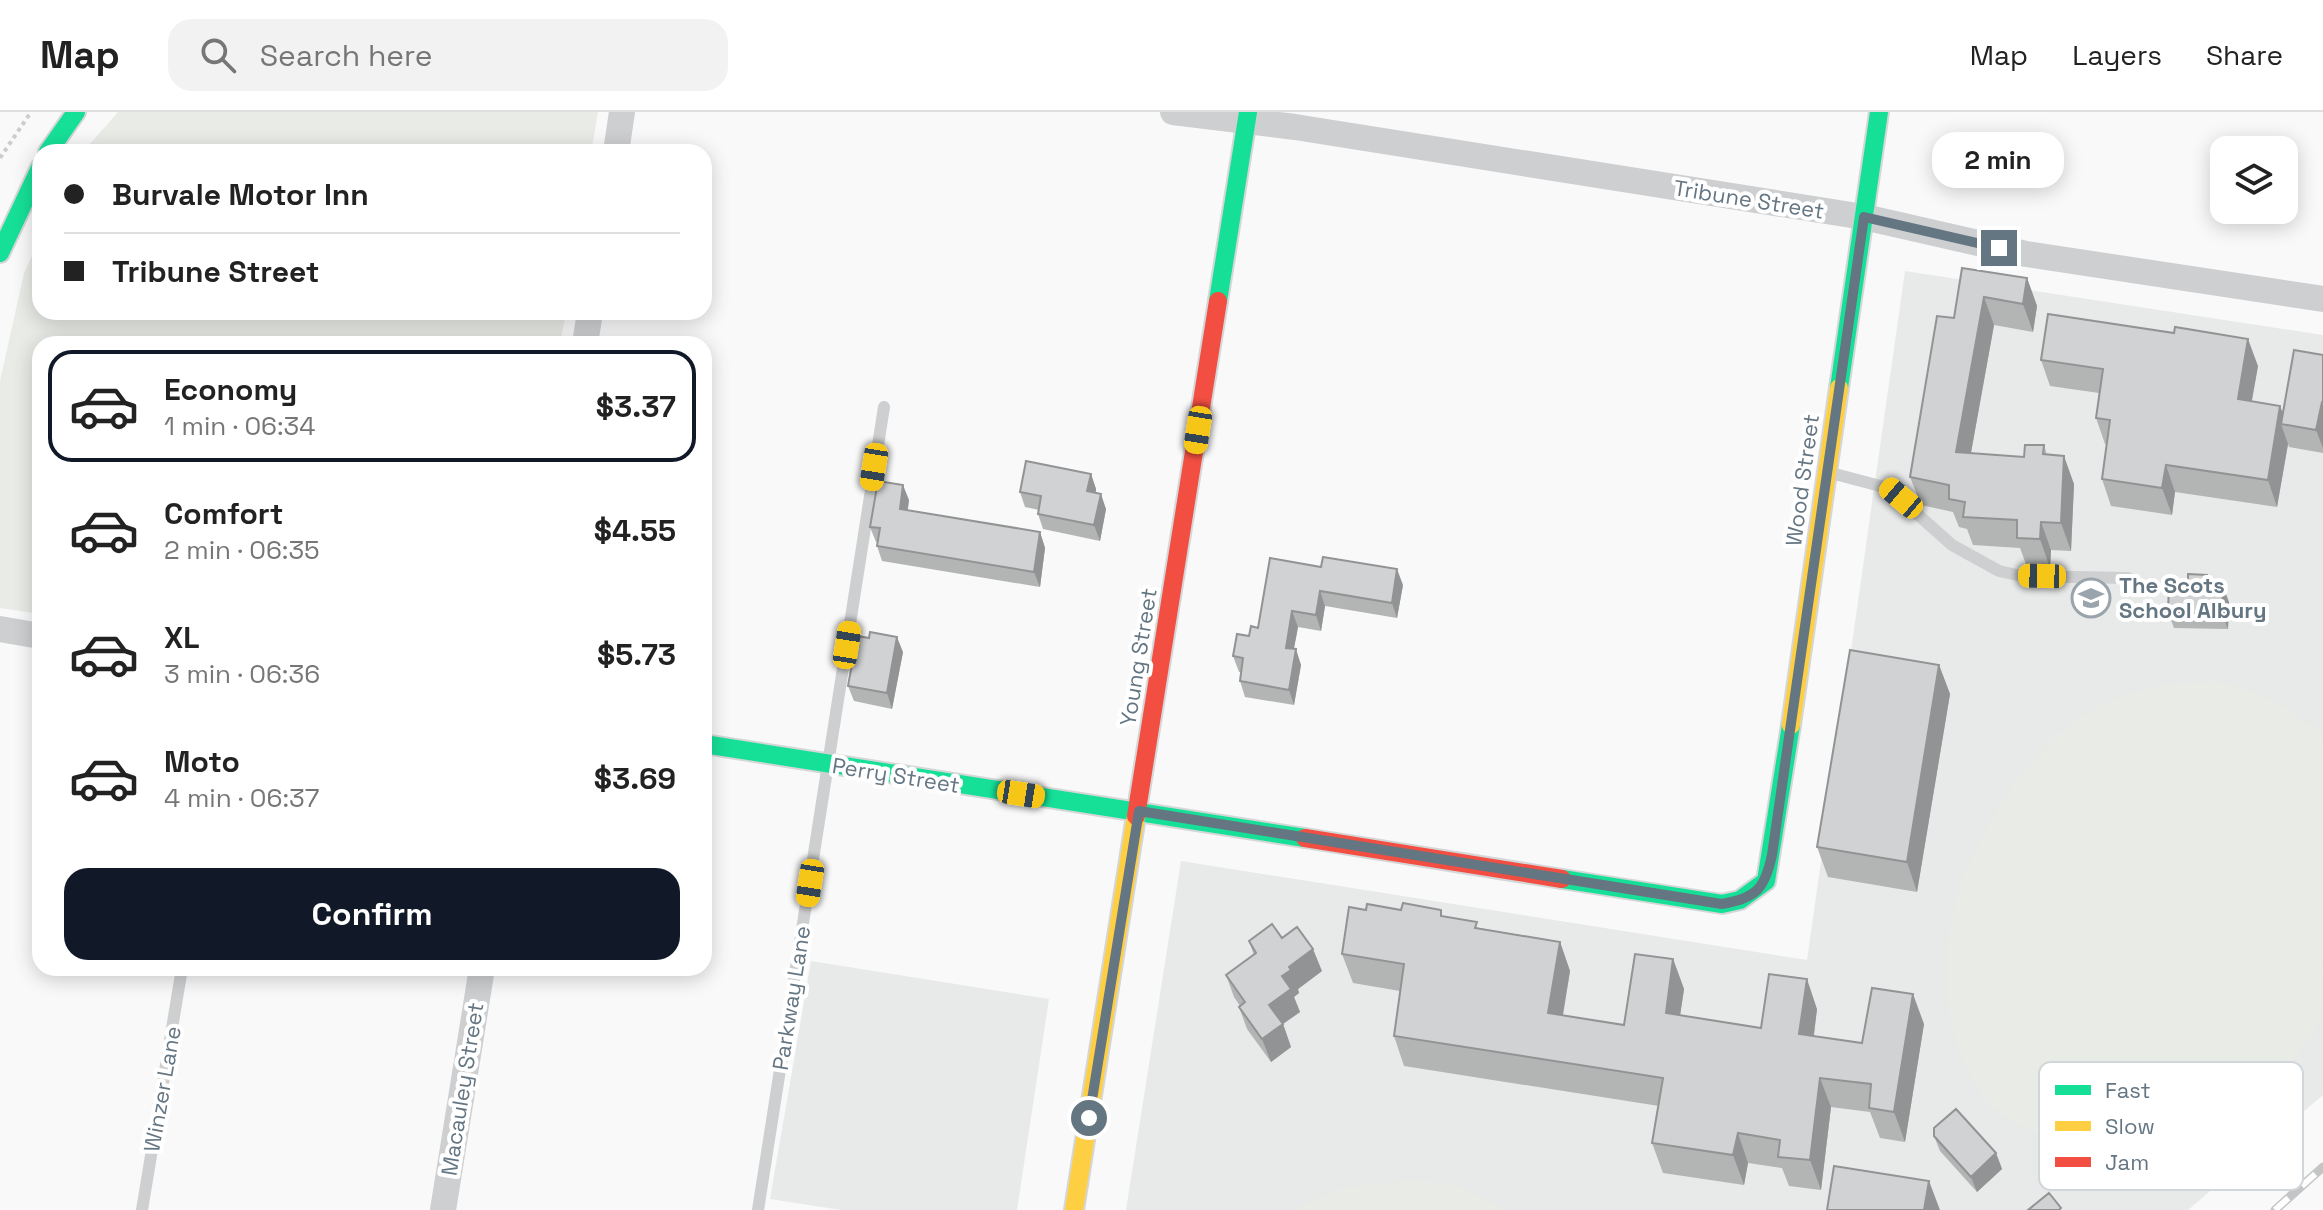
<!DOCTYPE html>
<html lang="en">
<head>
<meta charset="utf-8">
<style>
  :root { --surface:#fff; --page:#f2f2f2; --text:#222; --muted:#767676; --line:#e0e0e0; --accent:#111827 }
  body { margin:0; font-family:"Space Grotesk",sans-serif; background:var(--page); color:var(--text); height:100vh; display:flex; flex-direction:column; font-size:30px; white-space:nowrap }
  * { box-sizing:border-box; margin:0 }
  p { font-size:26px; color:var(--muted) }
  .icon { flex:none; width:44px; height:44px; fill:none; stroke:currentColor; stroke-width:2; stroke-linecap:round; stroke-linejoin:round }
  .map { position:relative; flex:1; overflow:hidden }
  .side { position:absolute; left:32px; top:224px; width:680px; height:640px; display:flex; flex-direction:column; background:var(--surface); border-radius:24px; box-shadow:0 4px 20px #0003 }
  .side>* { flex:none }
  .banner { position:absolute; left:32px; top:32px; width:680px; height:176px; border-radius:24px; box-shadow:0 4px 20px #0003; display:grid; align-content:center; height:176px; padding:0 32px; background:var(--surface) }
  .tools { position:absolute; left:2210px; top:24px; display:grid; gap:16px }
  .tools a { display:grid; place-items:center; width:88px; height:88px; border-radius:16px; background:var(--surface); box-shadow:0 4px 20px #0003; font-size:40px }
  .end { position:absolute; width:36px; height:36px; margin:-18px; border:10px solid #657683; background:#fff; box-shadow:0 0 0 4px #fff }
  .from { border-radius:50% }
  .bubble { position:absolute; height:56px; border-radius:24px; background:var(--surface); box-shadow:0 4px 20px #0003; font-size:26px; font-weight:700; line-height:56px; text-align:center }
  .car { position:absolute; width:24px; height:48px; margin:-24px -12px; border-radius:10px; box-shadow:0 0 6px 2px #0007; background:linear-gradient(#f5c518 24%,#345 0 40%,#f5c518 0 76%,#345 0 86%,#f5c518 0) }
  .banner b { display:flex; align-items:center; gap:28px; height:76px; font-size:30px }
  .banner b+b { border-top:2px solid var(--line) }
  .banner i { width:20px; height:20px; background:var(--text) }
  ul { padding:14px 0 0; list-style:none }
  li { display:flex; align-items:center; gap:24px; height:112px; margin:0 16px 12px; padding:0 16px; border:4px solid transparent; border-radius:24px }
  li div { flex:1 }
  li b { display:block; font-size:30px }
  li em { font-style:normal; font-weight:700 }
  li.active { border-color:var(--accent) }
  li>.icon { width:72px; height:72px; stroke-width:1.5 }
  .action { display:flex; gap:16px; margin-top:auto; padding:16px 32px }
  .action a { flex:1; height:92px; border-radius:24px; background:var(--accent); color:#fff; font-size:32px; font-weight:700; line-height:92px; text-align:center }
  header { display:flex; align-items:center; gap:48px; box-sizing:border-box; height:112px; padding:0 40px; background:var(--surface); border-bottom:2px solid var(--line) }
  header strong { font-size:38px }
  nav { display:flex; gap:44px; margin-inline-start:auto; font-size:28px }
  .search { width:560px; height:72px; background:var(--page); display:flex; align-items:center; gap:20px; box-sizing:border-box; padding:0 28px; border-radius:24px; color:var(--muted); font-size:30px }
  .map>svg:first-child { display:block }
  .built { fill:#e8e9e9 }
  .green { fill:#e8ebe6 }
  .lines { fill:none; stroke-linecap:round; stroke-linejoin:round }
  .fast-casing { stroke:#d5d6d7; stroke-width:22 }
  .slow-casing { stroke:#d5d6d7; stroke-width:22 }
  .jam-casing { stroke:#d5d6d7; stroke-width:22 }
  .path { stroke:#cbcccd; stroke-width:4; stroke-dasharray:4 4; stroke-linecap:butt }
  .lane { stroke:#cecfd0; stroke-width:12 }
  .street { stroke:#cecfd0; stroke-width:26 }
  .fast { stroke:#16e098; stroke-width:18 }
  .slow { stroke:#ffcf43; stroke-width:18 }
  .jam { stroke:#f24e42; stroke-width:18 }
  .rail-casing { stroke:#c3c5c6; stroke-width:9 }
  .rail { stroke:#fff; stroke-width:6; stroke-dasharray:18; stroke-linecap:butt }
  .wall { fill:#b3b5b5 }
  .shaded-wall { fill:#929394 }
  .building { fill:#d0d2d3; stroke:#929394; stroke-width:2 }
  .route { stroke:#657683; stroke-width:10 }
  .labels { text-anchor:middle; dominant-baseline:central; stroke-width:8; stroke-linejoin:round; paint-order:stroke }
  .street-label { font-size:22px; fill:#657683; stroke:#fff }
  .poi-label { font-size:22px; font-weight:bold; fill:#657683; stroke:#fff; text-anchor:start }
  .key { fill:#fff; stroke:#d1d6da; stroke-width:2 }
  .key-label { font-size:22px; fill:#657683 }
</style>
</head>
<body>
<header>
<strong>Map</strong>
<div class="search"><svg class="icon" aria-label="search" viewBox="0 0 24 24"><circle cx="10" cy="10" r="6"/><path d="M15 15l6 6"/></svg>Search here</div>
<nav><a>Map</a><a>Layers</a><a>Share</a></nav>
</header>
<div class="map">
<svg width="2323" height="1098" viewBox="0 0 2323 1098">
  <rect width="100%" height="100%" fill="#f9f9f9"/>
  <path class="built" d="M1905 159 2323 223V983L2188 1098H1126L1181 749 1807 848Z
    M811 849 1049 887 1017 1098H841L770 1087Z"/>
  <path class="green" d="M118 0H598L591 40H83Z
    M40 127V200H566L560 232H40V502L0 496V269L24 161Z
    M2214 569C2256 578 2293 595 2323 626 2323 698 2323 769 2323 841 2323 859 2323 887 2321 904 2304 941 2276 969 2244 994 2186 1039 2127 1058 2057 1029 2036 1020 2013 1013 1996 997 1940 946 1938 844 1959 776 1969 746 1984 719 2001 692 2056 605 2113 572 2214 569Z
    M1415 1068 1459 1074 1506 1098H1294L1345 1075Z"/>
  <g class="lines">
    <defs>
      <path id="fast" d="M48 40 76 0
        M0 141 40 56
        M1218 189 1248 0
        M1839 276 1879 0
        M704 632 1305 726
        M1562 767 1722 792 1740 788 1766 769 1791 613"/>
      <path id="slow" d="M1791 613 1839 276
        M1074 1098 1136 704"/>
      <path id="jam" d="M1136 704 1218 189
        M1305 726 1562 767"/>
    </defs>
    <use href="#fast" class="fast-casing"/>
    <use href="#slow" class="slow-casing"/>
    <use href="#jam" class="jam-casing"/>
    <path class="path" d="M0 46 31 0"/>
    <path class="lane" d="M1831 361 1888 376 1952 433 1999 459 2022 464 2128 466
      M40 419V444
      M142 1098 182 856
      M758 1098 884 295"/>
    <path class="street" d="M1173 0 1295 15 1864 105 2026 142 2323 187
      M616 40 622 0
      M585 232 590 200
      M0 517 40 524
      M443 1098 482 856"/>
    <use href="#fast" class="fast"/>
    <use href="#slow" class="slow"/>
    <use href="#jam" class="jam"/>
    <defs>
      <path id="rail" d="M2275 1098 2323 1055"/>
    </defs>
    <use href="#rail" class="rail-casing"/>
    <use href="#rail" class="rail"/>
  </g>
  <path class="wall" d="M1962 156 2027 166 2037 194 2033 220 1994 213 1971 341 2024 345 2044 333 2047 343 2074 372 2071 439 2051 438 2050 456 2027 455 2020 436 1973 433 1967 417 1959 415 1953 400 1921 393 1910 365 1954 206Z
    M2323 243V341L2289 335 2288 332 2277 395 2175 380 2172 403 2111 394 2102 367 2107 332H2105L2096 306 2099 281 2050 274 2041 248 2258 254 2252 289 2283 301Z
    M1091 362 1096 377V381L1106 397 1100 429 1043 417 1038 402 1039 398 1025 395 1020 380Z
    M909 388 908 398 1040 420 1045 436 1040 475 882 449 877 434V430H876L870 415Z
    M1270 446 1403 473 1397 506 1325 494 1321 519 1298 515 1294 537 1301 553 1294 593 1245 585 1240 569 1241 560H1239L1233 544 1258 516Z
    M2207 463 2211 474 2229 490 2228 517 2174 516 2168 500 2188 473Z
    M869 526 903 540 892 597 854 589 848 574Z
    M1939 553 1950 582 1917 780 1828 765 1817 735Z
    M1366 798 1444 804 1479 816 1560 830 1570 859 1563 904 1624 913 1673 847 1684 877 1680 903 1761 916 1817 897 1814 924 1862 931 1924 912 1905 1030 1880 1026 1870 1000 1831 995 1821 1078 1789 1074 1782 1056 1748 1051 1744 1073 1663 1061 1652 1031 1659 994 1404 954 1394 924 1400 879 1353 871 1342 842Z
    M1282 826 1322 859 1298 877 1299 881 1294 885 1300 900 1283 912 1291 935 1271 950 1247 917 1239 895 1240 894 1234 885 1226 863 1254 843 1249 829Z
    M1934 1024 1996 1041 2002 1057 1977 1080 1940 1039Z"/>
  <path class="shaded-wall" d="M2027 166 2037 194 2033 220 2023 192Z
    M1984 185 1994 213 1966 368 1956 340Z
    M2248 227 2258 254 2247 314 2238 287Z
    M2322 290 2323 293V336L2316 318Z
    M2280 294 2288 313 2281 312 2288 332 2277 395 2268 368Z
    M2064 344 2074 372 2071 439 2061 411Z
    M2166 353 2175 380 2172 403 2162 376Z
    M1091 362 1096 377 1093 395 1087 379Z
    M903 373 909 388 905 413 900 397Z
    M1101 382 1106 397 1100 429 1094 413Z
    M2041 410 2051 438 2050 456 2040 427Z
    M1040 420 1045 436 1040 475 1034 460Z
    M1397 457 1403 473 1397 506 1392 491Z
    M2223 474 2229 490 2228 517 2222 502Z
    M1320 479 1325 494 1321 519 1316 503Z
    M1292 499 1298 515 1291 551 1286 536Z
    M897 525 903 540 892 597 887 581Z
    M1296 537 1301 553 1294 593 1289 578Z
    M1939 553 1950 582 1917 780 1907 750Z
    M1560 830 1570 859 1558 931 1548 901Z
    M1313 837 1322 859 1298 877 1299 881 1294 885 1300 900 1277 916 1269 893 1282 864 1289 855Z
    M1673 847 1684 877 1676 931 1666 901Z
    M1807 867 1817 897 1810 952 1799 922Z
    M1913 882 1924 912 1905 1030 1894 1000Z
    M1283 912 1291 935 1271 950 1262 927Z
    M1820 966 1831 995 1821 1078 1810 1048Z
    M1738 1021 1748 1051 1744 1073 1733 1043Z
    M1996 1041 2002 1057 1977 1080 1971 1065Z
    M1929 1069 1940 1098H1924Z"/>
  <path class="building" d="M1962 156 2027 166 2023 192 1984 185 1956 340 2024 345 2025 333H2044L2043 342 2064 344 2061 411 2041 410 2040 427 2017 426V408L1963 405 1965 390 1949 387V373L1910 365 1937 204 1954 206Z
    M2048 202 2174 221 2175 215 2248 227 2238 287 2280 294 2268 368 2166 353 2162 376 2102 367 2110 308 2096 306 2103 257 2041 248Z
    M2294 238 2323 243V290H2322L2316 318 2281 312Z
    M1026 349 1091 362 1087 379 1101 382 1094 413 1038 402 1041 384 1020 380Z
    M878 369 903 373 900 397 1040 420 1034 460 877 434 880 416 870 415Z
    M1323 445 1397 457 1392 491 1320 479 1316 503 1292 499 1286 536 1296 537 1289 578 1240 569 1243 546 1233 544 1237 522 1249 524 1251 514 1258 516 1270 446 1321 455Z
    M2188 462 2207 463V474H2223L2222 502 2168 500 2169 472 2188 473Z
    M870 520 897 525 887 581 848 574 857 524 869 526Z
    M1850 538 1939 553 1907 750 1817 735Z
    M1403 791 1441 798V804L1477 810 1475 816 1560 830 1548 901 1624 913 1635 842 1673 847 1666 901 1761 916 1769 862 1807 867 1799 922 1862 931 1872 876 1913 882 1894 1000 1869 996 1871 972 1820 966 1810 1048 1778 1045 1780 1028 1738 1021 1733 1043 1652 1031 1663 966 1394 924 1404 852 1342 842 1349 795 1366 798 1367 792 1401 798Z
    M1272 812 1282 826 1297 815 1313 837 1289 855 1291 858 1282 864 1291 877 1269 893 1283 912 1262 927 1239 895 1245 890 1226 863 1256 841 1249 829Z
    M1956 997 1996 1041 1971 1065 1934 1024V1016Z
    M1834 1054 1929 1069 1924 1098H1827Z
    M2049 1081 2061 1096 2059 1098H2028Z"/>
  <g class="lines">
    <path class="route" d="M1089 1006 1139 699 1722 792C1757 786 1765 776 1772 743L1864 105 1999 136"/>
  </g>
  <defs>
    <symbol id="school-ring" viewBox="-11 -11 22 22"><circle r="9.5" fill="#fff" stroke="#99a4ac" stroke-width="1.5"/><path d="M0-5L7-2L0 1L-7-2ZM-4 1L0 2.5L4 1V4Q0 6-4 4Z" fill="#99a4ac"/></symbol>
  </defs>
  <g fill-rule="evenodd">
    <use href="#school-ring" x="2069" y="464" width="44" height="44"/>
  </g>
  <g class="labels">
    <g class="street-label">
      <text transform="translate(1749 87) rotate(9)">Tribune Street</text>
      <text transform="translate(1802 368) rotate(-82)">Wood Street</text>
      <text transform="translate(1138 545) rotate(-81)">Young Street</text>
      <text transform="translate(896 663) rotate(9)">Perry Street</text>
      <text transform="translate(791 886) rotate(-81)">Parkway Lane</text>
      <text transform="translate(162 977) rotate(-80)">Winzer Lane</text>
      <text transform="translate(462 977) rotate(-81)">Macauley Street</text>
    </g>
    <g class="poi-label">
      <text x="2119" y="473">The Scots<tspan x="2119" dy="25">School Albury</tspan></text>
    </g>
  </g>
  <rect x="2039" y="950" width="264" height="128" rx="12" class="key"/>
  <rect x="2055" y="973" width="36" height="10" fill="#16e098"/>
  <rect x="2055" y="1009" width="36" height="10" fill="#ffcf43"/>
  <rect x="2055" y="1045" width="36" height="10" fill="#f24e42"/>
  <g class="key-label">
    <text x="2105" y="986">Fast</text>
    <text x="2105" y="1022">Slow</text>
    <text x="2105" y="1058">Jam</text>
  </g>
</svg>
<div class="tools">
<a><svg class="icon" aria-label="layers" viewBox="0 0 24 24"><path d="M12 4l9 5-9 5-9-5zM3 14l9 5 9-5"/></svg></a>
</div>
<i class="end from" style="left:1089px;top:1006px"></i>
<i class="end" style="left:1999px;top:136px"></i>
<div class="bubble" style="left:1932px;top:20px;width:132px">2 min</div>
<i class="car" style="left:1198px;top:318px;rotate:189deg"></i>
<i class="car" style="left:874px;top:355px;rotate:189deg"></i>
<i class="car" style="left:1901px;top:386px;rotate:310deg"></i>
<i class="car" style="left:2042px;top:464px;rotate:271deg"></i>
<i class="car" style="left:847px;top:533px;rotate:9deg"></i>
<i class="car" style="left:1021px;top:682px;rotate:99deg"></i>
<i class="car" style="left:810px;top:771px;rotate:189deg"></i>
<div class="banner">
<b><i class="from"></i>Burvale Motor Inn</b>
<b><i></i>Tribune Street</b>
</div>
<section class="side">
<ul>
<li class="active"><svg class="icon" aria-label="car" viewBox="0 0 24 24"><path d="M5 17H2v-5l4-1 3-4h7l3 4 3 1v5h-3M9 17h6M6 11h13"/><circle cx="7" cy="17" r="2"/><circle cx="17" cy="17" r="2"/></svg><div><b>Economy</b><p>1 min · 06:34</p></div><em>$3.37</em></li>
<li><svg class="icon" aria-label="car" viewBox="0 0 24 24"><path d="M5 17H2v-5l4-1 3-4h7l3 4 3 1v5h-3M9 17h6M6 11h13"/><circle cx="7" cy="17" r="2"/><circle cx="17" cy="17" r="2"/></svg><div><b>Comfort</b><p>2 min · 06:35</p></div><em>$4.55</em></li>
<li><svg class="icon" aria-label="car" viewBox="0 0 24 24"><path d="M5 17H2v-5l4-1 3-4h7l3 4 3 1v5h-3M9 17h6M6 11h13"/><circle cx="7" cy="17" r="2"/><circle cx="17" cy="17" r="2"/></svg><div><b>XL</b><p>3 min · 06:36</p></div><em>$5.73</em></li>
<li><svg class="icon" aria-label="car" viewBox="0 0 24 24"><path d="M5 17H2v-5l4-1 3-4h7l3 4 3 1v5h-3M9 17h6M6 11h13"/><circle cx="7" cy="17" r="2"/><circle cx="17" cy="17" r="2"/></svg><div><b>Moto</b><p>4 min · 06:37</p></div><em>$3.69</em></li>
</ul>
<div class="action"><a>Confirm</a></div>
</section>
</div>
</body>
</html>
